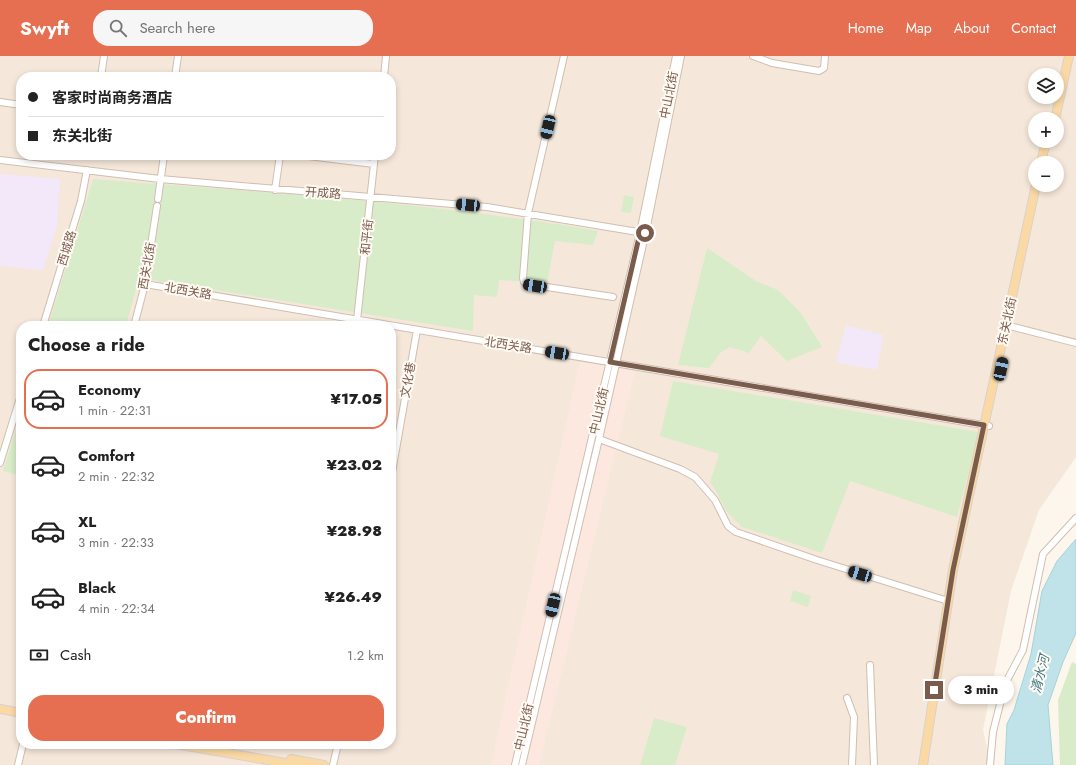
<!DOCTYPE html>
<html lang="en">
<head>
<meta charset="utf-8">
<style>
  :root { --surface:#fff; --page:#f6f6f6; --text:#222; --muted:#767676; --line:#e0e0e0; --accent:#e76f51 }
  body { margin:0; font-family:Jost,"Noto Sans SC",sans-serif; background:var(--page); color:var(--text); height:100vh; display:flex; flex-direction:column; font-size:15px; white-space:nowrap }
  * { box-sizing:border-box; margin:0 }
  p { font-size:13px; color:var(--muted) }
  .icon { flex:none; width:22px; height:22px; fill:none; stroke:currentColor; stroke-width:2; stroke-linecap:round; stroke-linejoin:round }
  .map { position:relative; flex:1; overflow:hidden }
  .details { position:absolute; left:16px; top:265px; width:380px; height:428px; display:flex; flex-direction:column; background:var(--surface); border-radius:16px; box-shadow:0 2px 6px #0003 }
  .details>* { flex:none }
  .banner { position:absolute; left:16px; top:16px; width:380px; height:88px; border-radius:16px; box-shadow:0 2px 6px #0003; display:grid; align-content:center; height:88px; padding:0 12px; background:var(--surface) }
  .buttons { position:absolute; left:1028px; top:12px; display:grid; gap:8px }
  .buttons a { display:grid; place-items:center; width:36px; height:36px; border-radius:50%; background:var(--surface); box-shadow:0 2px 6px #0003; font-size:20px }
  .end { position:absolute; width:18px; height:18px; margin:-9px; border:5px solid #7a5c4d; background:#fff; box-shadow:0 0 0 2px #fff }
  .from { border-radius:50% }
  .bubble { position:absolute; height:28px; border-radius:14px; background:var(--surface); box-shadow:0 2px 6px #0003; font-size:13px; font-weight:800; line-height:28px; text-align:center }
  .car { position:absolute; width:12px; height:24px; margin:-12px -6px; border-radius:5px; box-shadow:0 0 3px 1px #0007; background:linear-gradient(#222 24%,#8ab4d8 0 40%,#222 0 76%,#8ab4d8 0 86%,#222 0) }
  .banner b { display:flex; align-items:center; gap:14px; height:38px; font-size:15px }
  .banner b+b { border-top:1px solid var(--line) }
  .banner i { width:10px; height:10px; background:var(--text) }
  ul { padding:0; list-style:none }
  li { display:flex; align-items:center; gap:12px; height:60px; margin:0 8px 6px; padding:0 4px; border:2px solid transparent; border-radius:16px }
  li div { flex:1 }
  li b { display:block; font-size:15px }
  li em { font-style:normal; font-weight:800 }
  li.selected { border-color:var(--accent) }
  li>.icon { width:36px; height:36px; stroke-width:1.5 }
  h2 { padding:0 12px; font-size:18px; line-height:48px }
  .pay { display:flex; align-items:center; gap:10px; height:44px; padding:0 12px; font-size:15px }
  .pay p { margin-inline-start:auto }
  .cta { display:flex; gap:8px; margin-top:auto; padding:8px 12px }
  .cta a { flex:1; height:46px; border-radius:16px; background:var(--accent); color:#fff; font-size:16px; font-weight:800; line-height:46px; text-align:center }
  header { display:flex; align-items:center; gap:24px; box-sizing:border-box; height:56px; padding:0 20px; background:var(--accent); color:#fff }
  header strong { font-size:19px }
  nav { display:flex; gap:22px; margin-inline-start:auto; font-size:14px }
  .search { width:280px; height:36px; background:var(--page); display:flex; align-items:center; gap:10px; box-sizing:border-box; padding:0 14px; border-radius:16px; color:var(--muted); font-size:15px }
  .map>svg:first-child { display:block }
  .residential { fill:#f5e8da; fill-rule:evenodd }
  .commercial { fill:#fde8e0 }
  .education { fill:#f3e8fa }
  .green { fill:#d8ecc9 }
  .water { fill:#bfe3e8; stroke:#a5d3da }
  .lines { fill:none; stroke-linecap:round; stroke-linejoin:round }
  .minor-casing { stroke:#d1beb0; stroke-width:8 }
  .major-casing { stroke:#dad1cd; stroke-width:10 }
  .minor { stroke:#fff; stroke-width:6 }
  .major { stroke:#fbd9a5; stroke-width:8 }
  .route { stroke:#7a5c4d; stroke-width:5 }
  .labels { text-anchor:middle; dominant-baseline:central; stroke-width:4; stroke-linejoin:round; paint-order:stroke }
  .street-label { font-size:12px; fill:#7a5c4d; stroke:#fffaf3 }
  .water-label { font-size:13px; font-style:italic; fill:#437c86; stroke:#fffaf3 }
</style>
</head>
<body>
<header>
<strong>Swyft</strong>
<div class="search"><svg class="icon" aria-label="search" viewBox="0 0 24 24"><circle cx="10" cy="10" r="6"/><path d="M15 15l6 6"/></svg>Search here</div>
<nav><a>Home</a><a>Map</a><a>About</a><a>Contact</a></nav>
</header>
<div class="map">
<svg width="1076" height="709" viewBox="0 0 1076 709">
  <rect width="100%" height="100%" fill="#fdf6ec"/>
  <path class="residential" d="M0 0H1076V401L1039 454 1011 535 983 674 991 709H0ZM1035 19H1057V41H1035ZM21 21H391V99H21ZM1035 63H1057V85H1035ZM1035 107H1057V129H1035ZM21 270H391V688H21Z"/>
  <path class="commercial" d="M580 305 635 315 539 709H491Z"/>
  <path class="education" d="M0 118 60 123 57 169 43 214 0 210Z
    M846 269 883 279 877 314 836 306Z"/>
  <path class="green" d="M93 123C262 136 431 146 598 175L593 189 555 185 547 227 499 224 497 241 474 239 473 275 139 222 126 270H48Z
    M624 139 634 141 631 157 621 156Z
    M707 192 756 225 778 234 801 257 822 291 787 305 761 280 749 297 730 291 721 296 709 312 678 309Z
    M673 325 979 376 957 461 850 425 822 497 742 471 726 455 716 435 710 426 719 398 660 380Z
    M21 358V420L3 415Z
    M793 534 811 540 808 551 790 545Z
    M1072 606 1076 608V709H1060L1058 644Z
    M654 662 687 671 675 709H640Z"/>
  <path class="water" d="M1076 483V577L1063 606 1048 649 1053 709H1005L1007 668 1014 654 1031 598 1042 535 1057 505Z"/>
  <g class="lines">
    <defs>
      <path id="minor" d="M564 0 528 157 523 222 524 226 527 228 613 241
        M753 0 772 7 819 15 824 12 825 0
        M101 21 104 0
        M175 21 178 0
        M384 21 386 0
        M0 46 21 49
        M300 99 374 108
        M0 104 160 123 487 151 644 177
        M275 134 280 99
        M158 143 164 99
        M145 228 989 370
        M357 264 375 99
        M1006 269 1076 287
        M43 270 81 145 87 114
        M134 270 145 228 157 150
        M599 383 680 413 695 421 715 444 728 470 736 476 817 504 948 545
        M0 407 21 339
        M391 422 417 274
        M870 609 874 709
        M847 642 854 661 852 709
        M217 691 218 688
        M18 709 23 688
        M333 709 338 688
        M515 709 640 177 676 0
        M522 709 599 383 646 175 681 0
        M990 709 993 676 1005 628 1023 594 1043 498 1076 462"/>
      <path id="major" d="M1055 63 1069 0
        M1041 107 1046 85
        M0 653 21 657
        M175 688 297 709
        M291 703 324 709
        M923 709 953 514 1036 129"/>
    </defs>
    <use href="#minor" class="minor-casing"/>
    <use href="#major" class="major-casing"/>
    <use href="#minor" class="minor"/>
    <use href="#major" class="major"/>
  </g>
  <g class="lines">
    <path class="route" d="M645 177H640L610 306 984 369 953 514 934 634"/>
  </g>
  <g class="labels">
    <g class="street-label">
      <text transform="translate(669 39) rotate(-79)">中山北街</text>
      <text transform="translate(323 137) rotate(4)">开成路</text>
      <text transform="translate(367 181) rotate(-84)">和平街</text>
      <text transform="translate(67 192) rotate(-73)">西城路</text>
      <text transform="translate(147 210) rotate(-80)">西关北街</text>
      <text transform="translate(188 235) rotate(10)">北西关路</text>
      <text transform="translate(1007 265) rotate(-78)">东关北街</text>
      <text transform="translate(508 289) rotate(9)">北西关路</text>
      <text transform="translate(408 324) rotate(-80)">文化巷</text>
      <text transform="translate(599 355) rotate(-77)">中山北街</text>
      <text transform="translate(524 671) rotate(-77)">中山北街</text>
    </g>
    <g class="water-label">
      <text transform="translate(1040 618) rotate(-76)">清水河</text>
    </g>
  </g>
</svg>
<div class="buttons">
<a><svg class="icon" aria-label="layers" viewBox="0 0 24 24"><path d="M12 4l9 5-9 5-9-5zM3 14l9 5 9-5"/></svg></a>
<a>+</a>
<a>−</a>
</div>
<i class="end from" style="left:645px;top:177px"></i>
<i class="end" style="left:934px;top:634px"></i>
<div class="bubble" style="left:948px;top:620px;width:66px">3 min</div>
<i class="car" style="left:548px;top:71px;rotate:193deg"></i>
<i class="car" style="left:468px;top:149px;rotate:275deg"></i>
<i class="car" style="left:535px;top:230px;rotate:279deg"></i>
<i class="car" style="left:557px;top:297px;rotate:279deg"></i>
<i class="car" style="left:1001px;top:313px;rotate:12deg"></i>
<i class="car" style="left:860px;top:518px;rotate:287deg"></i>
<i class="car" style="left:553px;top:549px;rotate:193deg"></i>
<div class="banner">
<b><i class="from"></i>客家时尚商务酒店</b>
<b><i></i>东关北街</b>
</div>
<section class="details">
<h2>Choose a ride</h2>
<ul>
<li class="selected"><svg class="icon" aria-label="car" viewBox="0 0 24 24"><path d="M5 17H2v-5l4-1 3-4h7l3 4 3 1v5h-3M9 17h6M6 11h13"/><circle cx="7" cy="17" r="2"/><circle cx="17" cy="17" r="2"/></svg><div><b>Economy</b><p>1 min · 22:31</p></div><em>¥17.05</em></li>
<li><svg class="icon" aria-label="car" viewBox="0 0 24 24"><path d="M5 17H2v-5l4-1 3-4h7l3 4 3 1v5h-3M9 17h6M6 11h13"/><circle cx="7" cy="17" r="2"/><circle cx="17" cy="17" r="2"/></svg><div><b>Comfort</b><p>2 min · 22:32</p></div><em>¥23.02</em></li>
<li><svg class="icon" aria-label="car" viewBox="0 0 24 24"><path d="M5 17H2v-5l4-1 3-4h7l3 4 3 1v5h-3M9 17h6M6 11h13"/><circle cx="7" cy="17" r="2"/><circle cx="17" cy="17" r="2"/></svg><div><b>XL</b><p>3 min · 22:33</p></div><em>¥28.98</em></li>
<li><svg class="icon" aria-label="car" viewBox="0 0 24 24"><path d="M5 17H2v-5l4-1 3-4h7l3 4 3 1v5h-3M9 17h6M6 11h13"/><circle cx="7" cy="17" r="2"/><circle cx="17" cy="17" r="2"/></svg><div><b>Black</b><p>4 min · 22:34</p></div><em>¥26.49</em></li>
</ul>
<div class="pay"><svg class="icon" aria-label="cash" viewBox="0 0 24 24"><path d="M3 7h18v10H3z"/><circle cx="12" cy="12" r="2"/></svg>Cash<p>1.2 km</p></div>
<div class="cta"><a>Confirm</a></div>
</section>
</div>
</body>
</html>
